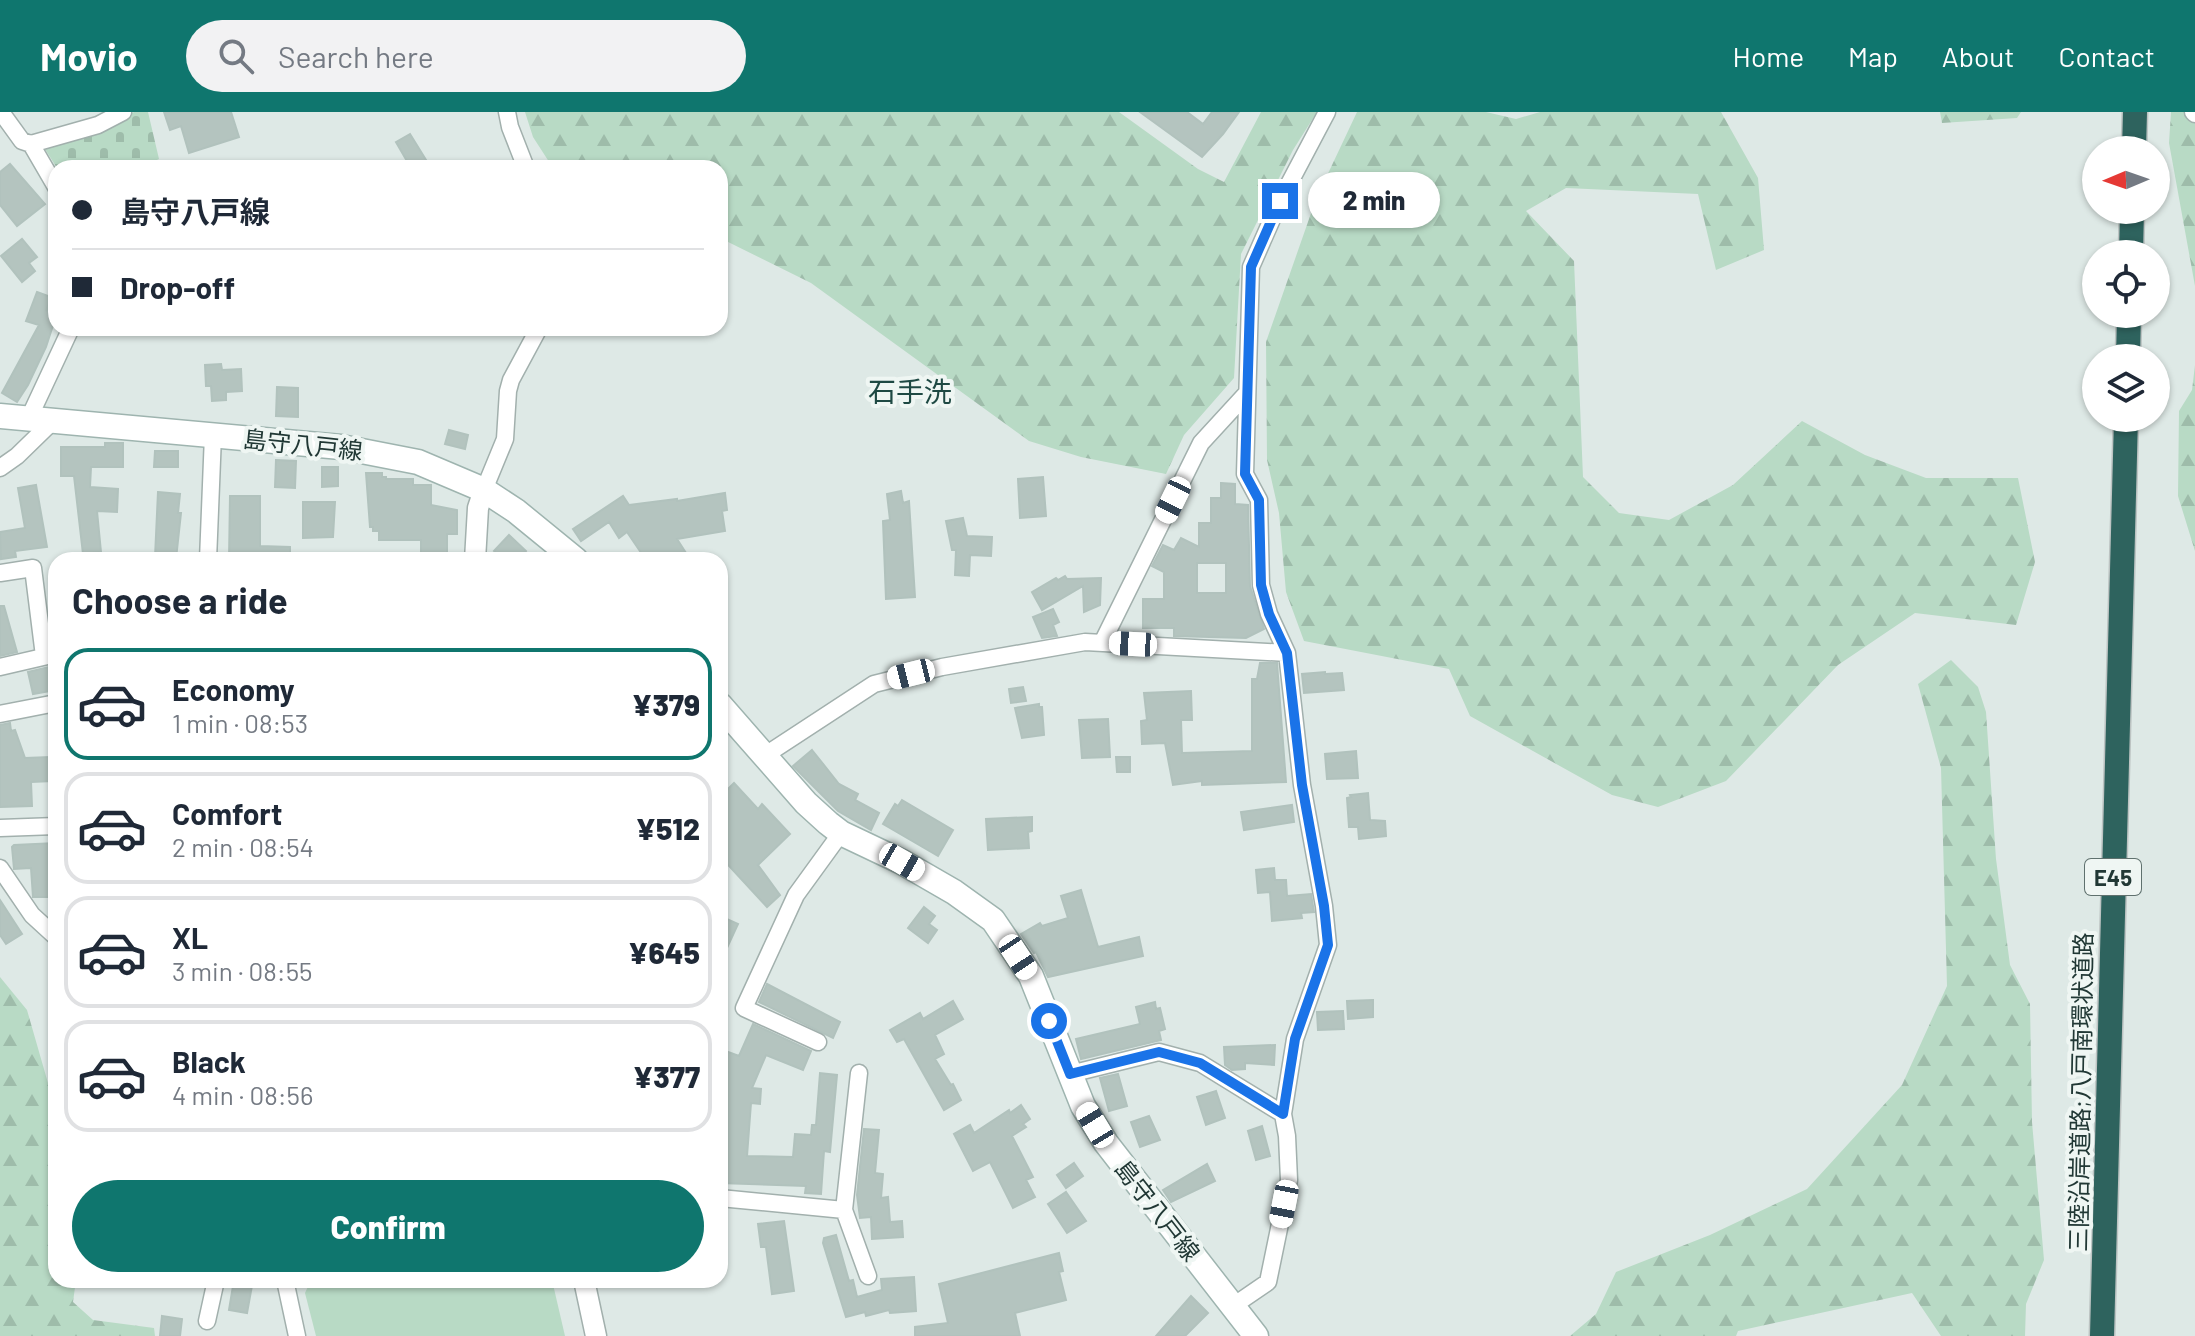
<!DOCTYPE html>
<html lang="en">
<head>
<meta charset="utf-8">
<style>
  :root { --surface:#fff; --page:#f2f2f3; --text:#1f2937; --muted:#747a83; --line:#e0e1e3; --accent:#0f766e }
  body { margin:0; font-family:Barlow,"Noto Sans JP",sans-serif; background:var(--page); color:var(--text); height:100vh; display:flex; flex-direction:column; font-size:30px; white-space:nowrap }
  * { box-sizing:border-box; margin:0 }
  p { font-size:26px; color:var(--muted) }
  .icon { flex:none; width:44px; height:44px; fill:none; stroke:currentColor; stroke-width:2; stroke-linecap:round; stroke-linejoin:round }
  .map { position:relative; flex:1; overflow:hidden }
  .side { position:absolute; left:48px; top:440px; width:680px; height:736px; display:flex; flex-direction:column; background:var(--surface); border-radius:24px; box-shadow:0 2px 6px #0004 }
  .side>* { flex:none }
  .top-card { position:absolute; left:48px; top:48px; width:680px; height:176px; border-radius:24px; box-shadow:0 2px 6px #0004; display:grid; align-content:center; height:176px; padding:0 24px; background:var(--surface) }
  .needle { width:52px; rotate:268deg }
  .controls { position:absolute; left:2082px; top:24px; display:grid; gap:16px }
  .controls a { display:grid; place-items:center; width:88px; height:88px; border-radius:50%; background:var(--surface); box-shadow:0 2px 6px #0004; font-size:40px }
  .end { position:absolute; width:36px; height:36px; margin:-18px; border:10px solid #1a73e8; background:#fff; box-shadow:0 0 0 4px #fff }
  .from { border-radius:50% }
  .bubble { position:absolute; height:56px; border-radius:28px; background:var(--surface); box-shadow:0 2px 6px #0004; font-size:26px; font-weight:800; line-height:56px; text-align:center }
  .car { position:absolute; width:24px; height:48px; margin:-24px -12px; border-radius:10px; box-shadow:0 0 6px 2px #0007; background:linear-gradient(#fff 24%,#345 0 40%,#fff 0 76%,#345 0 86%,#fff 0) }
  .top-card b { display:flex; align-items:center; gap:28px; height:76px; font-size:30px }
  .top-card b+b { border-top:2px solid var(--line) }
  .top-card i { width:20px; height:20px; background:var(--text) }
  ul { padding:0; list-style:none }
  li { display:flex; align-items:center; gap:24px; height:112px; margin:0 16px 12px; padding:0 8px; border:4px solid var(--line); border-radius:24px }
  li div { flex:1 }
  li b { display:block; font-size:30px }
  li em { font-style:normal; font-weight:800 }
  li.active { border-color:var(--accent) }
  li>.icon { width:72px; height:72px; stroke-width:1.5 }
  h2 { padding:0 24px; font-size:36px; line-height:96px }
  .action { display:flex; gap:16px; margin-top:auto; padding:16px 24px }
  .action a { flex:1; height:92px; border-radius:48px; background:var(--accent); color:#fff; font-size:32px; font-weight:800; line-height:92px; text-align:center }
  header { display:flex; align-items:center; gap:48px; box-sizing:border-box; height:112px; padding:0 40px; background:var(--accent); color:#fff }
  header strong { font-size:38px }
  nav { display:flex; gap:44px; margin-inline-start:auto; font-size:28px }
  .search { width:560px; height:72px; background:var(--page); display:flex; align-items:center; gap:20px; box-sizing:border-box; padding:0 28px; border-radius:44px; color:var(--muted); font-size:30px }
  .map>svg:first-child { display:block }
  .grass { fill:#b8dac5 }
  .forest { fill:url(#forest-firs) }
  .cemetery { fill:url(#cemetery-stones) }
  .building { fill:#b4c4bf; stroke:#b1c2bd; stroke-width:2; fill-rule:evenodd }
  .lines { fill:none; stroke-linecap:round; stroke-linejoin:round }
  .minor-casing { stroke:#a2b0ad; stroke-width:19 }
  .tertiary-casing { stroke:#a2b0ad; stroke-width:23 }
  .secondary-casing { stroke:#9eb4af; stroke-width:27 }
  .motorway-casing { stroke:#bcc3c2; stroke-width:27 }
  .minor { stroke:#fff; stroke-width:16 }
  .tertiary { stroke:#fff; stroke-width:20 }
  .secondary { stroke:#fff; stroke-width:24 }
  .motorway { stroke:#2e635e; stroke-width:24 }
  .route { stroke:#1a73e8; stroke-width:10 }
  .labels { text-anchor:middle; dominant-baseline:central; stroke-width:8; stroke-linejoin:round; paint-order:stroke }
  .shield { fill:#eff6f3; stroke:#5f716e; stroke-width:2 }
  .shield-label { font-size:22px; font-weight:bold; fill:#213835 }
  .street-label { font-size:24px; fill:#213835; stroke:#eff6f3 }
  .quarter-label { font-size:28px; fill:#1e4943; stroke:#eff6f3 }
</style>
</head>
<body>
<header>
<strong>Movio</strong>
<div class="search"><svg class="icon" aria-label="search" viewBox="0 0 24 24"><circle cx="10" cy="10" r="6"/><path d="M15 15l6 6"/></svg>Search here</div>
<nav><a>Home</a><a>Map</a><a>About</a><a>Contact</a></nav>
</header>
<div class="map">
<svg width="2195" height="1224" viewBox="0 0 2195 1224">
  <defs>
    <pattern id="forest-firs" width="22" height="20" patternUnits="userSpaceOnUse" patternTransform="scale(2)"><rect width="22" height="20" fill="#b8dac5"/><path d="M5 1l3.5 6h-7zM16 11l3.5 6h-7z" fill="#9ebcaa"/></pattern>
    <pattern id="cemetery-stones" width="16" height="16" patternUnits="userSpaceOnUse" patternTransform="scale(2)"><rect width="16" height="16" fill="#b8dac5"/><path d="M2 7V4a2 2 0 0 1 4 0v3zM10 15v-3a2 2 0 0 1 4 0v3z" fill="#9ebcaa"/></pattern>
  </defs>
  <rect width="100%" height="100%" fill="#dee9e6"/>
  <path class="grass" d="M311 1168H552L565 1224H316L305 1181Z"/>
  <path class="forest" d="M525 0H1119L1198 57 1224 70 1261 0H1317L1293 38 1241 142 1234 266 1184 323 1166 362 1081 345 1029 329 811 171 720 126V56H553L533 25Z
    M1357 0H1486L1516 7 1540 0H1721L1758 66 1764 138 1716 158 1698 82 1566 76 1526 99 1574 149 1583 365 1619 401 1669 408 1733 373 1802 309 1865 343 1926 366H2018L2035 450 2016 513 1915 501 1838 553 1726 669 1658 695 1612 683 1470 604 1449 557 1304 529 1286 480 1279 401 1267 348 1266 230 1316 87Z
    M1940 0H2021L2017 6 1942 11Z
    M2171 0H2195V174L2169 31Z
    M2195 253V439L2178 384 2179 299 2192 278Z
    M1951 548 1978 575 1986 600 1996 747 2010 853 2030 892 2032 1010 2044 1148 2026 1192 2025 1224H1941L1912 1181 1738 1219 1736 1224H1570L1596 1202 1616 1160 1710 1123 1807 1077 1902 973 1947 874 1941 656 1918 572Z
    M0 865 27 898 50 978 56 982V1168H76L73 1190 93 1208 154 1216 155 1224H0Z"/>
  <path class="cemetery" d="M134 0H148L159 47 140 56H57L43 34 101 17Z"/>
  <path class="building" d="M164 0H231L239 25 189 41 181 14 170 18Z
    M1140 0H1187L1203 12 1212 0H1239L1223 22 1202 45Z
    M410 22 431 56H411L396 30Z
    M10 52 45 92 17 114 0 93V60Z
    M22 127 37 145 29 151 35 159 22 170 1 144Z
    M37 180 51 185 46 199 53 185 56 186V204L46 235 28 273 17 290 2 281 39 213 26 209Z
    M221 252 222 258 241 257 242 279 226 280V288L212 289 211 274H206L205 253Z
    M277 275 298 276V305L276 304Z
    M449 318 468 323 465 337 445 332Z
    M105 331H123V355H91L90 375 118 377 117 400 97 399 101 440 83 442 74 364H61V335H105Z
    M155 339H178V355H154Z
    M276 348 296 349 295 376 275 375Z
    M322 355H338V374L322 375Z
    M366 361H382V365H386V367H413V373H431V393L457 398V422H447V448H421V428H379V419H373V415H370Z
    M1043 365 1046 404 1020 406 1018 367Z
    M1221 371 1235 372V392L1248 393 1250 474 1264 517 1246 526 1174 524V516H1143V487H1164V460L1152 454 1163 433 1174 438 1181 426 1199 435V411H1211V386H1221ZM1197 451H1226V481H1197Z
    M36 373 47 435 15 439 16 445 1 447 0 420 25 416 18 376Z
    M901 379 903 391 909 389 915 485 886 487 883 409 890 408 887 382Z
    M158 380 180 382 178 401H181L176 447 155 445Z
    M725 381 727 398 722 399 725 419 677 427 686 441 676 448H646L627 420 619 426 609 410 581 429 573 417 623 384 629 393 677 387V389Z
    M230 384H260V434L290 435V448H229Z
    M303 390H335L333 425 303 426Z
    M963 406 967 424 992 425 991 444 970 443 969 464 955 463 956 438H952L946 409Z
    M509 423 526 439 518 448H504L494 439Z
    M1065 464 1067 467 1101 466 1100 493 1084 500 1083 474 1042 498 1032 480 1056 466 1058 468Z
    M0 494H4L17 540 0 544Z
    M1053 497 1059 510 1053 513 1057 524 1042 526 1033 505Z
    M1260 551H1277L1286 670 1202 673V669L1173 673 1165 631 1142 632 1141 609 1147 608 1144 581 1191 579 1192 608H1181L1182 641 1252 639V567H1257Z
    M49 555V558L56 556V578L33 582 28 560Z
    M1325 560V562L1342 561 1344 578 1304 581 1302 562Z
    M1023 575 1026 589 1011 591 1009 577Z
    M1039 592V595H1042L1044 623 1022 626 1015 596Z
    M1108 607 1110 645 1082 646 1079 608Z
    M10 611 11 619 15 618 25 646 50 645 52 669 31 670 32 694 0 695V613Z
    M812 638 839 672 858 682 855 688 879 701 871 718 838 699 793 654Z
    M1356 639 1358 666 1327 667 1325 642Z
    M1116 645H1130V660H1117Z
    M734 671 758 697 762 692 790 722 758 753 780 783 767 795 720 744V685Z
    M1368 681 1370 708 1385 709 1386 724 1359 727 1358 715H1349L1347 686 1351 685 1350 683Z
    M902 688 953 718 938 744 883 712 895 692 898 694Z
    M1292 693 1294 710 1244 718 1241 700Z
    M1032 705V719L1028 720 1029 736 988 738 986 707Z
    M56 731V755H51L52 785H33L31 756 14 757 12 735 14 733Z
    M1274 756 1275 768H1286L1287 784 1311 782 1314 800 1301 801 1302 806 1272 809 1270 780 1258 781 1256 758Z
    M1081 778 1098 835 1139 825 1143 844 1048 865 1036 840 1034 841 1021 822 1040 811 1042 814 1068 806 1061 784Z
    M0 788 22 822 6 832 0 823Z
    M924 795 935 804 929 812 937 818 928 831 908 816Z
    M720 804 738 812 720 851Z
    M767 872 840 910 833 926 759 890Z
    M1373 888V905L1348 907 1347 889Z
    M953 889 963 907 935 923 944 942 935 947 951 973 953 972 961 988 944 998 904 927 897 930 890 918 920 901 923 907Z
    M1155 890 1156 897 1160 896 1165 917 1159 919 1161 928 1081 947 1076 927 1140 912 1136 895Z
    M1343 899 1344 917 1318 918 1317 900Z
    M753 912 811 939 803 958 766 943 752 976 761 977 760 992 751 991 747 1044 793 1045 795 1022 811 1023 812 1013H816L820 961 837 963 830 1040 824 1039 821 1082 805 1081 806 1074 720 1071V937L739 944Z
    M1275 933 1274 953 1245 951V957L1232 958 1225 953 1224 935Z
    M1118 962 1127 994 1109 999 1100 966Z
    M1216 979 1225 1006 1206 1013 1197 985Z
    M1021 993 1030 1007 1023 1012 1026 1015 1012 1024 1033 1065 1026 1068 1035 1085 1013 1096 990 1050 973 1059 954 1022 970 1013 974 1021 1009 998 1010 1001Z
    M1149 1004 1160 1028 1140 1035 1131 1010Z
    M1262 1014 1270 1044 1256 1048 1248 1019Z
    M864 1017 879 1018 875 1061 883 1062 881 1086 888 1085 890 1110 902 1109 903 1125 872 1127 871 1105 860 1106 857 1083Z
    M1074 1051 1083 1064 1066 1076 1057 1063Z
    M1207 1052 1215 1069 1171 1090 1163 1078Z
    M1066 1080 1086 1109 1067 1121 1048 1092Z
    M784 1109 794 1179 772 1182 766 1135H761L758 1112Z
    M836 1123 849 1169 853 1168 857 1185 882 1178 881 1167 914 1165 916 1199 890 1201 889 1198 866 1204 865 1200 846 1205 823 1131 824 1126Z
    M1059 1141 1063 1159 1059 1160 1066 1188 1015 1201 1020 1224H915V1215L948 1211 939 1172Z
    M234 1168H253L247 1201 229 1198Z
    M1191 1184 1208 1201 1185 1224H1156Z
    M162 1204 182 1207 180 1224H160Z"/>
  <g class="lines">
    <defs>
      <path id="minor" d="M1 0 22 29 31 32 56 75
        M507 0 510 15 526 56
        M2193 0 2195 2
        M31 32 98 13 123 0
        M29 306 71 216
        M0 356 17 344 54 308
        M484 378 505 327 508 279 511 268 539 216
        M208 448 213 323
        M0 461 33 456 44 544
        M1102 531 1201 331 1246 282
        M0 555 56 542
        M0 602 56 591
        M764 644 874 572 942 555 1085 530 1287 541
        M0 716 56 714
        M0 756 32 803 56 825
        M818 930 744 896 796 783 841 721
        M1070 962 1159 940 1200 951 1283 1002
        M720 1086 844 1098 868 1164
        M844 1098 859 961
        M285 1168 297 1224
        M1233 1194 1268 1170 1289 1068 1287 1024 1283 1002 1295 927 1328 833 1324 794 1302 673 1287 541 1269 502 1261 473 1259 388 1245 362 1251 155 1280 89 1327 0
        M207 1209 216 1168"/>
      <path id="tertiary" d="M475 448 478 396 484 378
        M584 1168 596 1224"/>
      <path id="secondary" d="M0 304 341 335 418 350 484 378 516 399 576 448
        M720 593 806 691 828 711 841 721 902 750 954 780 993 808 1031 864 1083 994 1106 1031 1256 1224"/>
      <path id="motorway" d="M2134 38 2135 0
        M2131 142 2132 98
        M2128 246 2129 202
        M2102 1224 2126 306"/>
    </defs>
    <use href="#minor" class="minor-casing"/>
    <use href="#tertiary" class="tertiary-casing"/>
    <use href="#secondary" class="secondary-casing"/>
    <use href="#motorway" class="motorway-casing"/>
    <use href="#minor" class="minor"/>
    <use href="#tertiary" class="tertiary"/>
    <use href="#secondary" class="secondary"/>
    <use href="#motorway" class="motorway"/>
  </g>
  <g class="lines">
    <path class="route" d="M1049 909 1070 962 1159 940 1200 951 1283 1002 1295 927 1328 833 1324 794 1302 673 1287 541 1269 502 1261 473 1259 388 1245 362 1251 155 1280 89"/>
  </g>
  <g class="labels">
    <rect class="shield" x="2085" y="747" width="56" height="36" rx="6"/>
    <g class="shield-label">
      <text x="2113" y="765">E45</text>
    </g>
    <g class="street-label">
      <text transform="translate(303 332) rotate(6)">島守八戸線</text>
      <text transform="translate(2080 980) rotate(-89)">三陸沿岸道路;八戸南環状道路</text>
      <text transform="translate(1158 1098) rotate(52)">島守八戸線</text>
    </g>
    <g class="quarter-label">
      <text x="910" y="279">石手洗</text>
    </g>
  </g>
</svg>
<div class="controls">
<a><svg class="needle" viewBox="-14 -14 28 28"><path d="M0-13l5 13h-10z" fill="#e53935"/><path d="M0 13l5-13h-10z" fill="#747a83"/></svg></a>
<a><svg class="icon" aria-label="locate" viewBox="0 0 24 24"><circle cx="12" cy="12" r="6"/><path d="M12 2v4M12 18v4M2 12h4M18 12h4"/></svg></a>
<a><svg class="icon" aria-label="layers" viewBox="0 0 24 24"><path d="M12 4l9 5-9 5-9-5zM3 14l9 5 9-5"/></svg></a>
</div>
<i class="end from" style="left:1049px;top:909px"></i>
<i class="end" style="left:1280px;top:89px"></i>
<div class="bubble" style="left:1308px;top:60px;width:132px">2 min</div>
<i class="car" style="left:1173px;top:388px;rotate:206deg"></i>
<i class="car" style="left:1133px;top:532px;rotate:273deg"></i>
<i class="car" style="left:911px;top:562px;rotate:256deg"></i>
<i class="car" style="left:902px;top:750px;rotate:120deg"></i>
<i class="car" style="left:1018px;top:845px;rotate:147deg"></i>
<i class="car" style="left:1095px;top:1013px;rotate:329deg"></i>
<i class="car" style="left:1284px;top:1092px;rotate:191deg"></i>
<div class="top-card">
<b><i class="from"></i>島守八戸線</b>
<b><i></i>Drop-off</b>
</div>
<section class="side">
<h2>Choose a ride</h2>
<ul>
<li class="active"><svg class="icon" aria-label="car" viewBox="0 0 24 24"><path d="M5 17H2v-5l4-1 3-4h7l3 4 3 1v5h-3M9 17h6M6 11h13"/><circle cx="7" cy="17" r="2"/><circle cx="17" cy="17" r="2"/></svg><div><b>Economy</b><p>1 min · 08:53</p></div><em>¥379</em></li>
<li><svg class="icon" aria-label="car" viewBox="0 0 24 24"><path d="M5 17H2v-5l4-1 3-4h7l3 4 3 1v5h-3M9 17h6M6 11h13"/><circle cx="7" cy="17" r="2"/><circle cx="17" cy="17" r="2"/></svg><div><b>Comfort</b><p>2 min · 08:54</p></div><em>¥512</em></li>
<li><svg class="icon" aria-label="car" viewBox="0 0 24 24"><path d="M5 17H2v-5l4-1 3-4h7l3 4 3 1v5h-3M9 17h6M6 11h13"/><circle cx="7" cy="17" r="2"/><circle cx="17" cy="17" r="2"/></svg><div><b>XL</b><p>3 min · 08:55</p></div><em>¥645</em></li>
<li><svg class="icon" aria-label="car" viewBox="0 0 24 24"><path d="M5 17H2v-5l4-1 3-4h7l3 4 3 1v5h-3M9 17h6M6 11h13"/><circle cx="7" cy="17" r="2"/><circle cx="17" cy="17" r="2"/></svg><div><b>Black</b><p>4 min · 08:56</p></div><em>¥377</em></li>
</ul>
<div class="action"><a>Confirm</a></div>
</section>
</div>
</body>
</html>
